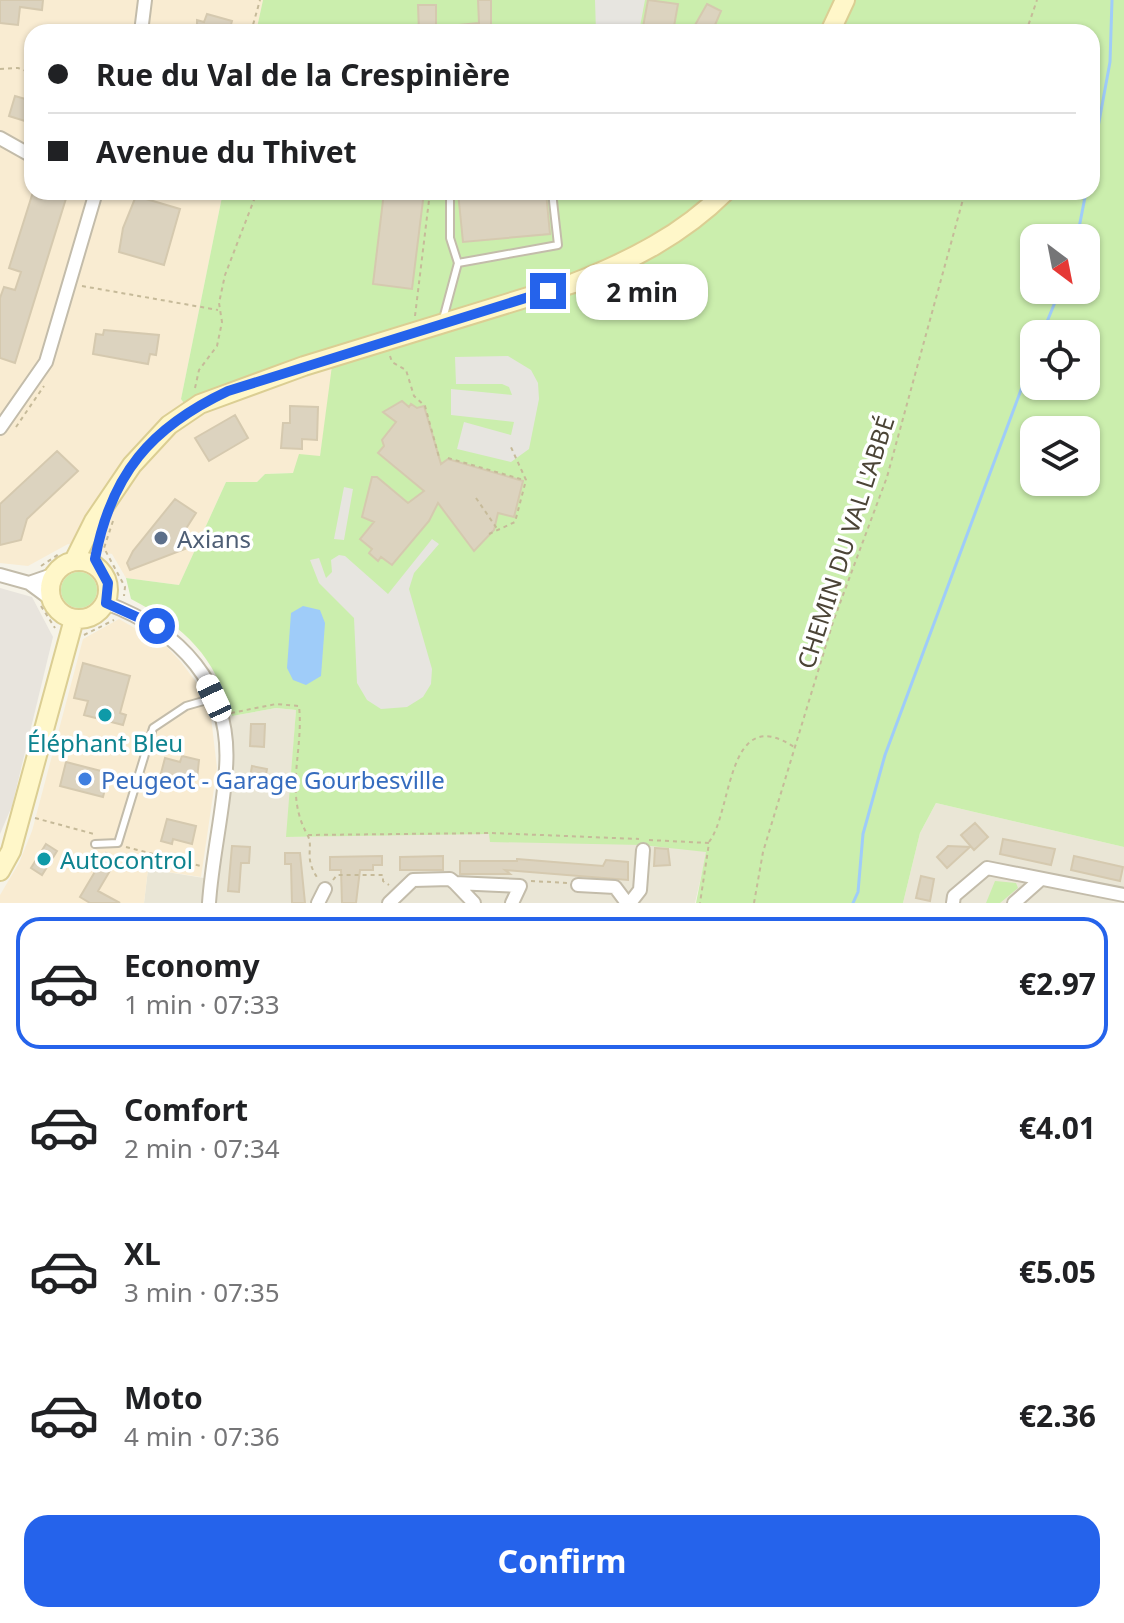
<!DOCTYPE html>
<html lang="en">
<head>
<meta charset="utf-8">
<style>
  :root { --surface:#fff; --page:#f2f2f2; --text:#202124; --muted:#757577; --line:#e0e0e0; --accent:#2563eb }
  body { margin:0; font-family:"Noto Sans",sans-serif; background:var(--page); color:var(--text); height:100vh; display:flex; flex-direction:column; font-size:30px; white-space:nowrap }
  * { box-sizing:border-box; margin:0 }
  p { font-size:26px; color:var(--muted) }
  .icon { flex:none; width:44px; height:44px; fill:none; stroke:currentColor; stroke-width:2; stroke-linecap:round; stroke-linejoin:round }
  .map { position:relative; height:903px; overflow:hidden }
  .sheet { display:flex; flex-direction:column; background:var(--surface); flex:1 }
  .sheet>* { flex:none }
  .hud { position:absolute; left:24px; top:24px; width:1076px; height:176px; border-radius:24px; box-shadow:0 2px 6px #0004; display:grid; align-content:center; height:176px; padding:0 24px; background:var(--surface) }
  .needle { width:52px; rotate:148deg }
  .fabs { position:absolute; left:1020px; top:224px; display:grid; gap:16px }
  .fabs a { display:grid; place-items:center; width:80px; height:80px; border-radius:16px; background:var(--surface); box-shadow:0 2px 6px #0004; font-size:40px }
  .end { position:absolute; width:36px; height:36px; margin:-18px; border:10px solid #2563eb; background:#fff; box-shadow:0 0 0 4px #fff }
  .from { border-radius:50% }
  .bubble { position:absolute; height:56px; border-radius:24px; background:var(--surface); box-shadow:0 2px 6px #0004; font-size:26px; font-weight:700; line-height:56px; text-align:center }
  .car { position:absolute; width:24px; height:48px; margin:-24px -12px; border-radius:10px; box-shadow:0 0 6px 2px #0007; background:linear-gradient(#fff 24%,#345 0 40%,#fff 0 76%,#345 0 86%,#fff 0) }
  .hud b { display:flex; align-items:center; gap:28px; height:76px; font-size:30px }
  .hud b+b { border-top:2px solid var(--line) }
  .hud i { width:20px; height:20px; background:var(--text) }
  ul { padding:14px 0 0; list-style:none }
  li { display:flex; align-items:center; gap:24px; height:132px; margin:0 16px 12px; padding:0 8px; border:4px solid transparent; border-radius:24px }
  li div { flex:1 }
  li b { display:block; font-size:30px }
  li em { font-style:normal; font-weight:700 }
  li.on { border-color:var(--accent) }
  li>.icon { width:72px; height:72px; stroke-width:1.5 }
  .button { display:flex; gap:16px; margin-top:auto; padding:16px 24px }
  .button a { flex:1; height:92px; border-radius:24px; background:var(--accent); color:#fff; font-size:32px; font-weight:700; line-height:92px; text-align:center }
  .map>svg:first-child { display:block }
  .residential { fill:#eae6d6 }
  .commercial { fill:#f9ecd2 }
  .industrial { fill:#e8e4dd }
  .green { fill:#cbeead; fill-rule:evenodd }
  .parking { fill:#e7e5e0 }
  .water { fill:#9fccf9 }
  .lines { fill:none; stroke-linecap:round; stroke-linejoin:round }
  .stream { stroke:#9fccf9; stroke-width:3 }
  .building { fill:#dcd3bf; stroke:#d5c9af; stroke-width:2 }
  .service-casing { stroke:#c3bcaa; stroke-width:10 }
  .minor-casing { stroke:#c3bcaa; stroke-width:16 }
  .secondary-casing { stroke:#dbce93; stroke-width:22 }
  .path { stroke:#c6ba99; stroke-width:2; stroke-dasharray:4 4; stroke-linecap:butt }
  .service { stroke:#fff; stroke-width:6 }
  .minor { stroke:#fff; stroke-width:12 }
  .secondary { stroke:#fff7c9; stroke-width:18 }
  .route { stroke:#2563eb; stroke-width:10 }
  .service-dot { fill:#5c6f8a; stroke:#fff; stroke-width:3 }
  .culture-dot { fill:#0f9aa8; stroke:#fff; stroke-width:3 }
  .shop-dot { fill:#3f7fe0; stroke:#fff; stroke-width:3 }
  .labels { text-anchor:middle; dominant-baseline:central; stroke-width:7; stroke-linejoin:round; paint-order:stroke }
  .service-label { font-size:24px; fill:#4e5e75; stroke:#fff; text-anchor:start }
  .street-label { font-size:24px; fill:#4b4436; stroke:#fff }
  .culture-label { font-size:24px; fill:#0d838f; stroke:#fff }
  .shop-label { font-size:24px; fill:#366cbe; stroke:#fff; text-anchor:start }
</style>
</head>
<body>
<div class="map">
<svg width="1124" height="903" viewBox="0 0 1124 903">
  <rect width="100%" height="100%" fill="#f6f3e8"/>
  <path class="residential" d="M276 708 296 710 287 837 476 833 709 843 695 903H144L148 869 210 879 226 740 221 718Z
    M936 803 1124 847V903H903L920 833Z"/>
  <path class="commercial" d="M0 0H263L256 32H32V192H223L181 399 334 357 320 457 293 473 265 474 257 482H226L179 585 126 578 112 554 68 544 28 566 0 563Z
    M119 619 166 646 181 662 196 682 211 717 217 768 201 877 148 869 144 903H0V895L19 863 32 831 83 639Z"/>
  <path class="industrial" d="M0 588 32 597 53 637 12 806 0 834Z"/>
  <path class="green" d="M263 0H1124V847L936 803 920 833 903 903H696L706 852 642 845 490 842 489 834 286 837 296 710 276 708 232 716C214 656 187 628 131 599L126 578 179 585 226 482H257L265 474 293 473 299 454 320 456 333 358 189 410 181 399 223 192H1092V32H256ZM1034 238H1086V290H1034ZM1034 334H1086V386H1034ZM1034 430H1086V482H1034Z
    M61 590a18 18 0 1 1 36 0a18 18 0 1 1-36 0Z
    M995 881 1016 883 1018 888 1000 903H986Z"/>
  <path class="parking" d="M595 0H645L639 32H596Z
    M508 356 531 370 538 383 539 399 529 449 511 462 457 449 464 422 511 435 514 422 451 415V389L512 395 509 387 502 384H456L455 357Z
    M344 487 353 489 344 540 334 539Z
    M432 539 439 544 414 573 409 589 432 669 431 684 423 697 407 707 381 709 367 700 357 683 354 618 319 583 310 560 319 558 326 578 332 572 331 560 339 555 345 556 388 594Z"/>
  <path class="water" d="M303 606 320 610 325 623 321 676 306 685 293 680 287 668 291 613Z"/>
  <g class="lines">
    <path class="stream" d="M1092 160 1110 62 1112 0
      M1077 238 1086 192
      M1042 334 1060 290
      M853 903 858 892 863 834 885 755 1034 355"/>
  </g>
  <path class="building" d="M0 0H43L42 10 20 7 18 25 0 23Z
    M478 0H491V32H449V26L479 23Z
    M648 0 678 4 673 32H642Z
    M707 4 721 11 712 32H691Z
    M418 5H436V32H419Z
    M207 14 232 21 229 32H197V20L204 22Z
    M15 96 32 101 28 122 9 116Z
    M33 192H68L15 363 0 358V298L4 287 15 290 21 272 9 268Z
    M384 192H424L412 289 373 284Z
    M458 192H546L550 234 463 242Z
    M136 196 180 209 164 265 119 252 123 228Z
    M104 330 159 335 156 355 150 354 148 364 93 354 96 334 103 335Z
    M402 401 409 407 411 404 417 408 424 406 441 464 448 459 523 481 514 517 498 513 494 530 474 551 438 503 429 521 392 565 381 557 378 561 369 553 372 549 360 539 374 522 362 517 372 477H377L408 503 424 491 378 453 384 446 382 440 396 422 383 412Z
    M290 406 318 407 317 440 302 439V449L281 448 283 423H290Z
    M235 415 248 438 209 461 195 438Z
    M57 451 78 471 27 519 21 540 0 545V504Z
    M175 499 196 513 180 538 185 549 130 570 127 563 133 551Z
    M83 663 130 676 120 713 126 715 123 725 84 715 88 701 74 698Z
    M251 724H265L264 747 250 746Z
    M182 756 199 760 197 779 187 776 185 783 160 777 165 758 180 762Z
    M66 762 109 773 103 797 60 786Z
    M252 766 267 769 264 785 249 783Z
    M167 819 196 826 192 844 173 839 172 844 161 841Z
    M975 823 988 837 974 850 961 835Z
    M1003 839 1055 849 1051 865 1000 854Z
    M46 844 57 851 42 875 31 868Z
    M232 846 250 847 249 863H241L239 892 228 891Z
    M948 846 970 847 947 868 937 857Z
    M655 848 668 849 670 865 654 866Z
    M106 853 117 859 98 891 120 903H90L80 897Z
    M285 853H300L305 903H292L291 864H285Z
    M382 856V865H373V870H360L356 903H342L341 870H330V857Z
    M443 856V870H400V857Z
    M1074 856 1123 867 1120 881 1071 870Z
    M517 859 603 866 606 860 628 862V880L505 870 510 874H460V861H517Z
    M921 876 934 879 930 901 916 898Z"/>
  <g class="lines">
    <defs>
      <path id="service" d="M458 263 558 245 552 192
        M443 319 458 263 450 238V192
        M95 844 118 843 153 728 186 706 214 698"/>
      <path id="minor" d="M141 32 145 0
        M0 138 32 156
        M0 428 46 362 96 192
        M0 575 29 583 55 574
        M29 583 52 600
        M106 603C179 630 232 685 226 768 223 814 212 858 209 903
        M455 883 474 903
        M578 885 615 887 627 903
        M318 903 325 889
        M389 903 413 880 450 879 455 883 520 886 512 903
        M630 903 640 890 643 850
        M953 903 954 896 987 868 1124 895
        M1014 903 1041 879"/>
      <path id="secondary" d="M830 32 845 0
        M74 561 94 521 132 465 169 425 200 404 304 366 574 283C630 261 682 235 725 192
        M50 590a29 29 0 1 1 58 0a29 29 0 1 1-58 0Z
        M0 871 11 851 74 619"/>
    </defs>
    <use href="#service" class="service-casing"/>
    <use href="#minor" class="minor-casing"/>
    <use href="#secondary" class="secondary-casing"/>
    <path class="path" d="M251 32 260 0
      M1026 32 1037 0
      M0 69 18 68 32 73
      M82 286 218 310
      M415 316 430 192
      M390 356 392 362 406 370 414 396 425 406 439 457
      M195 388 199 370 217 346 222 322 219 303 225 275 257 192
      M16 427 44 386
      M448 458 524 480
      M476 498 498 530
      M113 521 104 548 125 587 124 596
      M489 534 515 522 526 480 510 445
      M41 566 59 554
      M41 606 55 628
      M84 635 114 620
      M231 713 276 704 299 706C304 750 284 793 307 834 315 848 302 857 319 880
      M35 818 94 834
      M308 835 492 833 639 839
      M649 840 709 843 700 903
      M709 842C733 811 726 702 794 747
      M126 847 201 866
      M333 880 337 875H383V881L389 885
      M531 881 569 883
      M754 903 763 852 833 622 887 477 965 192"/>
    <use href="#service" class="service"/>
    <use href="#minor" class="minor"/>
    <use href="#secondary" class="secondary"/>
  </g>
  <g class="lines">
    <path class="route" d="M157 626 106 603 108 583 95 559C111 474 151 427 228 391L548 291"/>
  </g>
  <circle class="service-dot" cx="161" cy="538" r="8"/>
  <g class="culture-dot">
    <circle cx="105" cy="715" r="8"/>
    <circle cx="44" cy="859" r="8"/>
  </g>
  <circle class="shop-dot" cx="85" cy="779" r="8"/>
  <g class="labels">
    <g class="service-label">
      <text x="177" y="538">Axians</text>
    </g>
    <g class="street-label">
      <text transform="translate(845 542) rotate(-72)">CHEMIN DU VAL L'ABBÉ</text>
    </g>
    <g class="culture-label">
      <text x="105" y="742">Éléphant Bleu</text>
      <text x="60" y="859" text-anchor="start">Autocontrol</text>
    </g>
    <g class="shop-label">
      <text x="101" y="779">Peugeot - Garage Gourbesville</text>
    </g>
  </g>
</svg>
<div class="fabs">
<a><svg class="needle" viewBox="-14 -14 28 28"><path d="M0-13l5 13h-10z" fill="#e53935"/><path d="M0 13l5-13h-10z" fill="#757577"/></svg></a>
<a><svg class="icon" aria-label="locate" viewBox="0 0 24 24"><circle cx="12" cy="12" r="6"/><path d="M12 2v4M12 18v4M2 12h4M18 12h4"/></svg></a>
<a><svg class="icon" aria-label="layers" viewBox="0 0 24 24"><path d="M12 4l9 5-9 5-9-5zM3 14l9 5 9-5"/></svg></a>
</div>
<i class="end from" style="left:157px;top:626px"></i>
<i class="end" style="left:548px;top:291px"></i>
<div class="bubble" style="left:576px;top:264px;width:132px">2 min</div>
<i class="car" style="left:214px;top:698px;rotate:335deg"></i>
<div class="hud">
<b><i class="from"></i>Rue du Val de la Crespinière</b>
<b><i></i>Avenue du Thivet</b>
</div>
</div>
<section class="sheet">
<ul>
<li class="on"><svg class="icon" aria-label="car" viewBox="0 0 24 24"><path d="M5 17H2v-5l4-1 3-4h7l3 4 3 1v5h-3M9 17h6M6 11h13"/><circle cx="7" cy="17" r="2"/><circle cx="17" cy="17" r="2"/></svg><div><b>Economy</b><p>1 min · 07:33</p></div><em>€2.97</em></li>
<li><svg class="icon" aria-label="car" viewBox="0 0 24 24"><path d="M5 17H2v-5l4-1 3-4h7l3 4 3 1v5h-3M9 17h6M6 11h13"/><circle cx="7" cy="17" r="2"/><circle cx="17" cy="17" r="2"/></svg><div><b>Comfort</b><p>2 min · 07:34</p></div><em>€4.01</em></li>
<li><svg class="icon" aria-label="car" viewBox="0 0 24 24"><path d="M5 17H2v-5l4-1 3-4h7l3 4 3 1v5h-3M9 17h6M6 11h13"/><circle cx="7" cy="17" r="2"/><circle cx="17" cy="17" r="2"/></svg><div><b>XL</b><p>3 min · 07:35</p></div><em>€5.05</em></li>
<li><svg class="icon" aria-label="car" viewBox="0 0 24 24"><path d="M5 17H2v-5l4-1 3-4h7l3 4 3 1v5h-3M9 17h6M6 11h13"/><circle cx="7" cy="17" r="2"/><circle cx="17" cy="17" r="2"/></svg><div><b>Moto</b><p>4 min · 07:36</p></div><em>€2.36</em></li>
</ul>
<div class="button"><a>Confirm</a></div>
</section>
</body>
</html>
